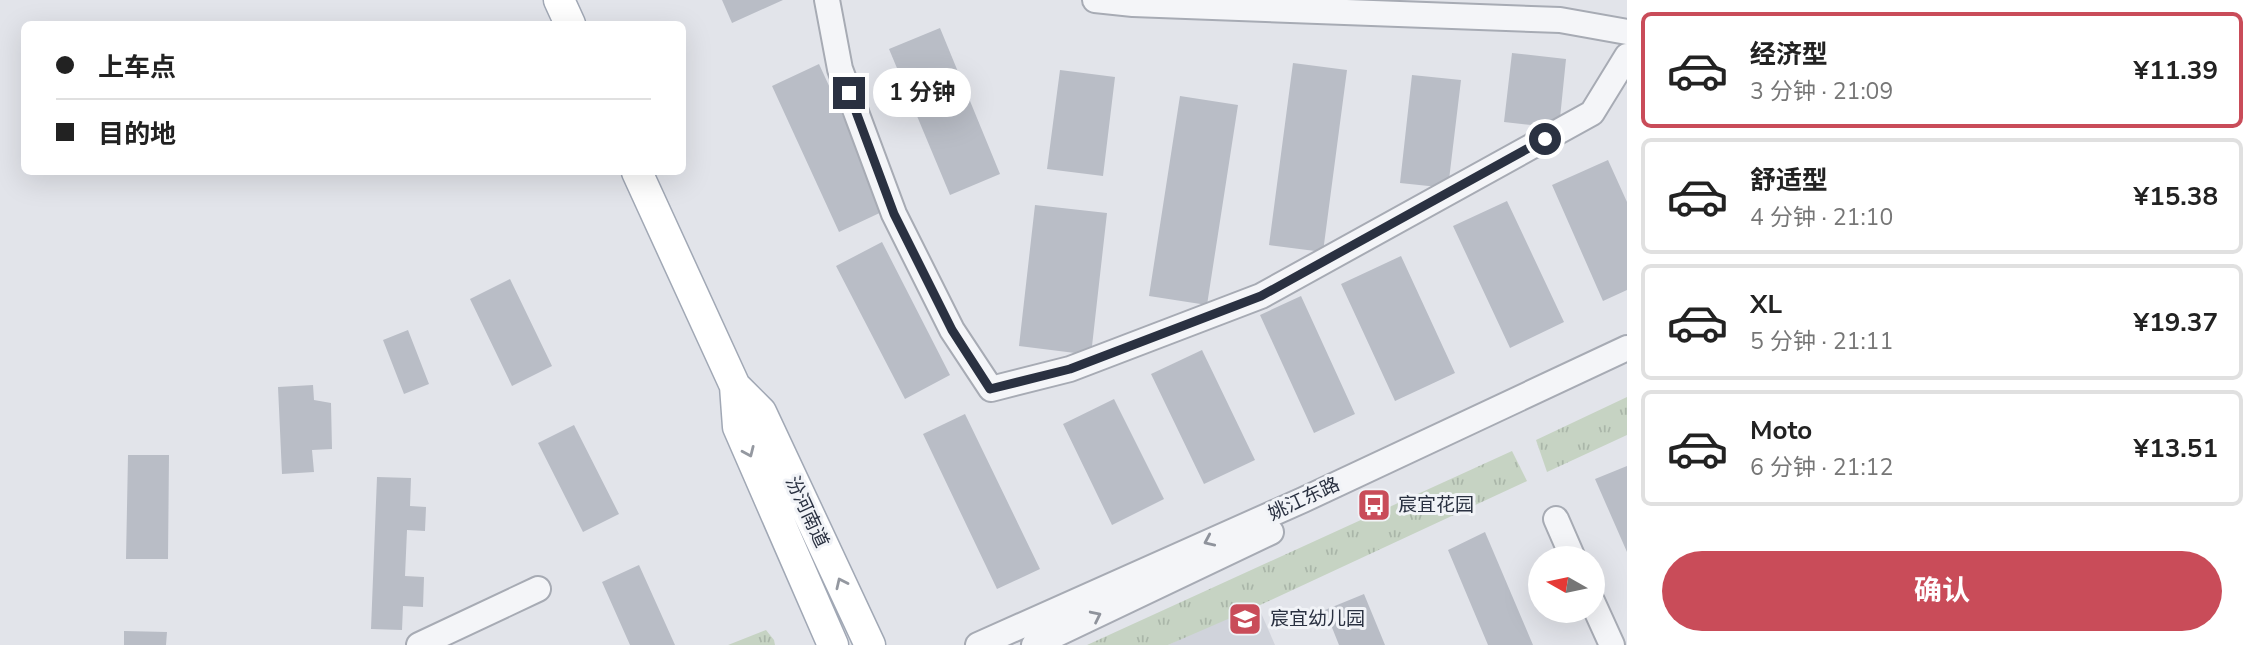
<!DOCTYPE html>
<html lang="zh">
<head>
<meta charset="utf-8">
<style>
  :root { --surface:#fff; --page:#f2f2f2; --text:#222; --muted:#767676; --line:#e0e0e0; --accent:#c94c59 }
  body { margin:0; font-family:"Nunito Sans","Noto Sans SC",sans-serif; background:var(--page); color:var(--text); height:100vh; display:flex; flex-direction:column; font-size:26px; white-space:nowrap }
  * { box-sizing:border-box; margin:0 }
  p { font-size:23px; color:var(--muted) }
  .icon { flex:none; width:38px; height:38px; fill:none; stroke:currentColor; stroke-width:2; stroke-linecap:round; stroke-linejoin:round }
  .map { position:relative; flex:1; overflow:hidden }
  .panel { display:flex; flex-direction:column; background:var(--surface); width:630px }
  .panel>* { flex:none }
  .hud { position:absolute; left:21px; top:21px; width:665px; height:154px; border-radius:10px; box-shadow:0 7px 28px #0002; display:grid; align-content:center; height:154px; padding:0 35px; background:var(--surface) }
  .needle { width:46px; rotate:279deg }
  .buttons { position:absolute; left:1528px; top:546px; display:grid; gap:14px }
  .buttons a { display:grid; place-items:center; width:77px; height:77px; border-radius:50%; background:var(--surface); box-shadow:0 7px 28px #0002; font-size:35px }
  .end { position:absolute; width:32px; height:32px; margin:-16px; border:9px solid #2a3141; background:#fff; box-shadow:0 0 0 4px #fff }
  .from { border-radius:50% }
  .bubble { position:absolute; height:49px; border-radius:24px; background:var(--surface); box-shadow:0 7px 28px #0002; font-size:23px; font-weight:700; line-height:49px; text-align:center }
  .hud b { display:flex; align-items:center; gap:24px; height:66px; font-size:26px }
  .hud b+b { border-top:2px solid var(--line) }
  .hud i { width:18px; height:18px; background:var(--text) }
  ul { padding:12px 0 0; list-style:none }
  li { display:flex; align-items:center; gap:21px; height:116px; margin:0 14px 10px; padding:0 21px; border:4px solid var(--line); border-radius:10px }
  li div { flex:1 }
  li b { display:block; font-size:26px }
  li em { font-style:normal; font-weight:700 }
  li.active { border-color:var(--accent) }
  li>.icon { width:63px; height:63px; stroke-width:1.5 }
  .cta { display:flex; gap:14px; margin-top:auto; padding:14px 35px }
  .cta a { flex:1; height:80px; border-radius:42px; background:var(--accent); color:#fff; font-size:28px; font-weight:700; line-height:80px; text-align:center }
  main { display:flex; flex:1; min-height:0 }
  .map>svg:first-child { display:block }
  .built { fill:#d0d3db }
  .grass { fill:url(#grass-tufts) }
  .building { fill:#b9bdc6 }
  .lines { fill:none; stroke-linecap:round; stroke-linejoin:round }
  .minor-casing { stroke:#a7abb4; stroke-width:28 }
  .major-casing { stroke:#a1a8b5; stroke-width:33 }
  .minor { stroke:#f4f5f8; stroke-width:24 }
  .major { stroke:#fff; stroke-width:30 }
  .oneway { stroke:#9498a0 }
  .oneway2 { stroke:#8f939c }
  .route { stroke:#2a3141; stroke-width:9 }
  .labels { text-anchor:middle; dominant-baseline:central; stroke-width:6; stroke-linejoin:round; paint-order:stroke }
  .street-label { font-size:19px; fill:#2a3141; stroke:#f1f3f7 }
  .poi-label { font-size:19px; fill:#2a3141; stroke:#f1f3f7; text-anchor:start }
</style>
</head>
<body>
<main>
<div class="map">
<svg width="1627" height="645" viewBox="0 0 1627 645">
  <defs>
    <pattern id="grass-tufts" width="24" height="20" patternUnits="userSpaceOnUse" patternTransform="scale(1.75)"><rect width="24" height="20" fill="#c6d3c3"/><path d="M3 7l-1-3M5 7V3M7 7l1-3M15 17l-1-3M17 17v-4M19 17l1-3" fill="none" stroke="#aab6a9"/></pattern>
  </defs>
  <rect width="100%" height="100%" fill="#e2e4ea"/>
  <path class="built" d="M1258 606 1275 645H1168L1196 631Z"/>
  <path class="grass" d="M1627 397V435L1547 472 1536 440Z
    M1512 451 1527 481 1258 606 1168 645H1087Z
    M766 630 774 640 775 645H728Z"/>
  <path class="building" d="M722 0H783L732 23Z
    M940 28 1000 174 950 195 889 49Z
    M1512 53 1566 59 1559 128 1504 122Z
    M1293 63 1347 70 1323 252 1269 245Z
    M819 64 886 210 839 232 772 86Z
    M1060 70 1115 77 1103 176 1047 169Z
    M1412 75 1461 80 1448 188 1400 183Z
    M1180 96 1238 105 1207 305 1149 296Z
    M1608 160 1627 202V290L1603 301 1552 185Z
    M1507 201 1564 322 1510 348 1453 226Z
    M1035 205 1107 213 1091 355 1019 346Z
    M882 242 950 375 905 399 836 266Z
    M1401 256 1455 373 1395 401 1341 284Z
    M510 279 552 366 512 386 470 299Z
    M1301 296 1355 414 1314 433 1260 315Z
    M408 330 429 384 404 394 383 340Z
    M1202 350 1255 460 1204 484 1151 374Z
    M313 385 314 400 331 403 332 449 312 450 314 472 282 474 278 387Z
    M1114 399 1164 499 1112 525 1063 424Z
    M965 414 1040 569 997 589 923 434Z
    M574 425 619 514 583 532 538 443Z
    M128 455H169L168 559H126Z
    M1627 466V552L1595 479Z
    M377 477 411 478 410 506 426 507 425 531 407 530 405 576 424 577 423 607 403 606 402 630 371 629Z
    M1485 532 1533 645H1488L1448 550Z
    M639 565 675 645H630L602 582Z
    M1364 594 1385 645H1339L1325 610Z
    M124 631 167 632 166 645H124Z"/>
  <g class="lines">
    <defs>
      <path id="minor" d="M827 0 840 69 894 214 952 330 991 389 1070 369 1261 296 1592 113 1627 56
        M1095 0 1133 4 1560 20 1627 32
        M1556 519 1573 558
        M1592 601 1612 645
        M419 645 538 589
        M978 645 1303 500 1627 348
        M1034 645 1271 532"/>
      <path id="major" d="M559 0 570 24
        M637 172 735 386 738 427 833 645
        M735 386 761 412 870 645"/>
    </defs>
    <use href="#minor" class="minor-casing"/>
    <use href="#major" class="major-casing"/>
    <use href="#minor" class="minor"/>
    <use href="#major" class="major"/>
  </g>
  <defs><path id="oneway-chevron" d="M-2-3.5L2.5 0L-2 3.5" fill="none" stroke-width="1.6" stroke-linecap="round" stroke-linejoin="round" transform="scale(1.75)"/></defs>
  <g class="oneway">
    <use href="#oneway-chevron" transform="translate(749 452) rotate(66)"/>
    <use href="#oneway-chevron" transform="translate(841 583) rotate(-115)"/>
  </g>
  <g class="oneway2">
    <use href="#oneway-chevron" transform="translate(1209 541) rotate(156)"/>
    <use href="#oneway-chevron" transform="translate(1096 616) rotate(-26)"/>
  </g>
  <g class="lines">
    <path class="route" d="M849 93 894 214 952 330 990 389 1070 369 1261 296 1545 139"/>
  </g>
  <defs>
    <symbol id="bus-square" viewBox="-11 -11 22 22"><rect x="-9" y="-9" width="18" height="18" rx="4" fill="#c94c59" stroke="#f1f3f7"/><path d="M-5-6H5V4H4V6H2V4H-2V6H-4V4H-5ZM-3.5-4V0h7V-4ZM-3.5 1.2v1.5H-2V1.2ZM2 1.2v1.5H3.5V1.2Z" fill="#fff"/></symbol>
    <symbol id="school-square" viewBox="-11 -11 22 22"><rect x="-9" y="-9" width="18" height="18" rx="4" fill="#c94c59" stroke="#f1f3f7"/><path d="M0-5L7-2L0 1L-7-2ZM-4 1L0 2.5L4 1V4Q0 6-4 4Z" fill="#fff"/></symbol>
  </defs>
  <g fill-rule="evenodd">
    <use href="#bus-square" x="1355" y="486" width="38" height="38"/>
    <use href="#school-square" x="1226" y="600" width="38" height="38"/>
  </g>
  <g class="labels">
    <g class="street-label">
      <text transform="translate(1304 499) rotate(-25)">姚江东路</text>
      <text transform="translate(807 512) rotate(65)">汾河南道</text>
    </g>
    <g class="poi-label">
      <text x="1398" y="505">宸宜花园</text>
      <text x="1270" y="619">宸宜幼儿园</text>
    </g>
  </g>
</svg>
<div class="buttons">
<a><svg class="needle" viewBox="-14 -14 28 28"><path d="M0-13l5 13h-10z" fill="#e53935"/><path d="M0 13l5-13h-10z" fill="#767676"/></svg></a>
</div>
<i class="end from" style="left:1545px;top:139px"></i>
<i class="end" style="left:849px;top:93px"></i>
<div class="bubble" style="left:873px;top:68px;width:98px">1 分钟</div>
<div class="hud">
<b><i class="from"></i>上车点</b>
<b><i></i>目的地</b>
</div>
</div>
<section class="panel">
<ul>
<li class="active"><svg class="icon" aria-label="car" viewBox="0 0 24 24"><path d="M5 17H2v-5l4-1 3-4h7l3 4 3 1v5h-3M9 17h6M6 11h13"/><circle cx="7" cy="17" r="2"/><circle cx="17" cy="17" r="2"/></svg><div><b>经济型</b><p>3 分钟 · 21:09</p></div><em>¥11.39</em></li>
<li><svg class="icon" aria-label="car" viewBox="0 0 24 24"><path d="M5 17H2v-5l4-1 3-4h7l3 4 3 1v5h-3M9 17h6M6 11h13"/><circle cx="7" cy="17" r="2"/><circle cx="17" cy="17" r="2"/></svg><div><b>舒适型</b><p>4 分钟 · 21:10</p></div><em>¥15.38</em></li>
<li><svg class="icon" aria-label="car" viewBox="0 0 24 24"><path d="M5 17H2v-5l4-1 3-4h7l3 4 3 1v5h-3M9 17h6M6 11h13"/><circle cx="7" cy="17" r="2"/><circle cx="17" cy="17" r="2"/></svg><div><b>XL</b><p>5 分钟 · 21:11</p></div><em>¥19.37</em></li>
<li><svg class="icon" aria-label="car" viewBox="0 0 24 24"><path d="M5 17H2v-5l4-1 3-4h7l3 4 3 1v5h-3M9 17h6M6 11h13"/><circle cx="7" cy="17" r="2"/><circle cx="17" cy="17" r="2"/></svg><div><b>Moto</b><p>6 分钟 · 21:12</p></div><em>¥13.51</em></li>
</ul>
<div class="cta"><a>确认</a></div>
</section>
</main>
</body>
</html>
